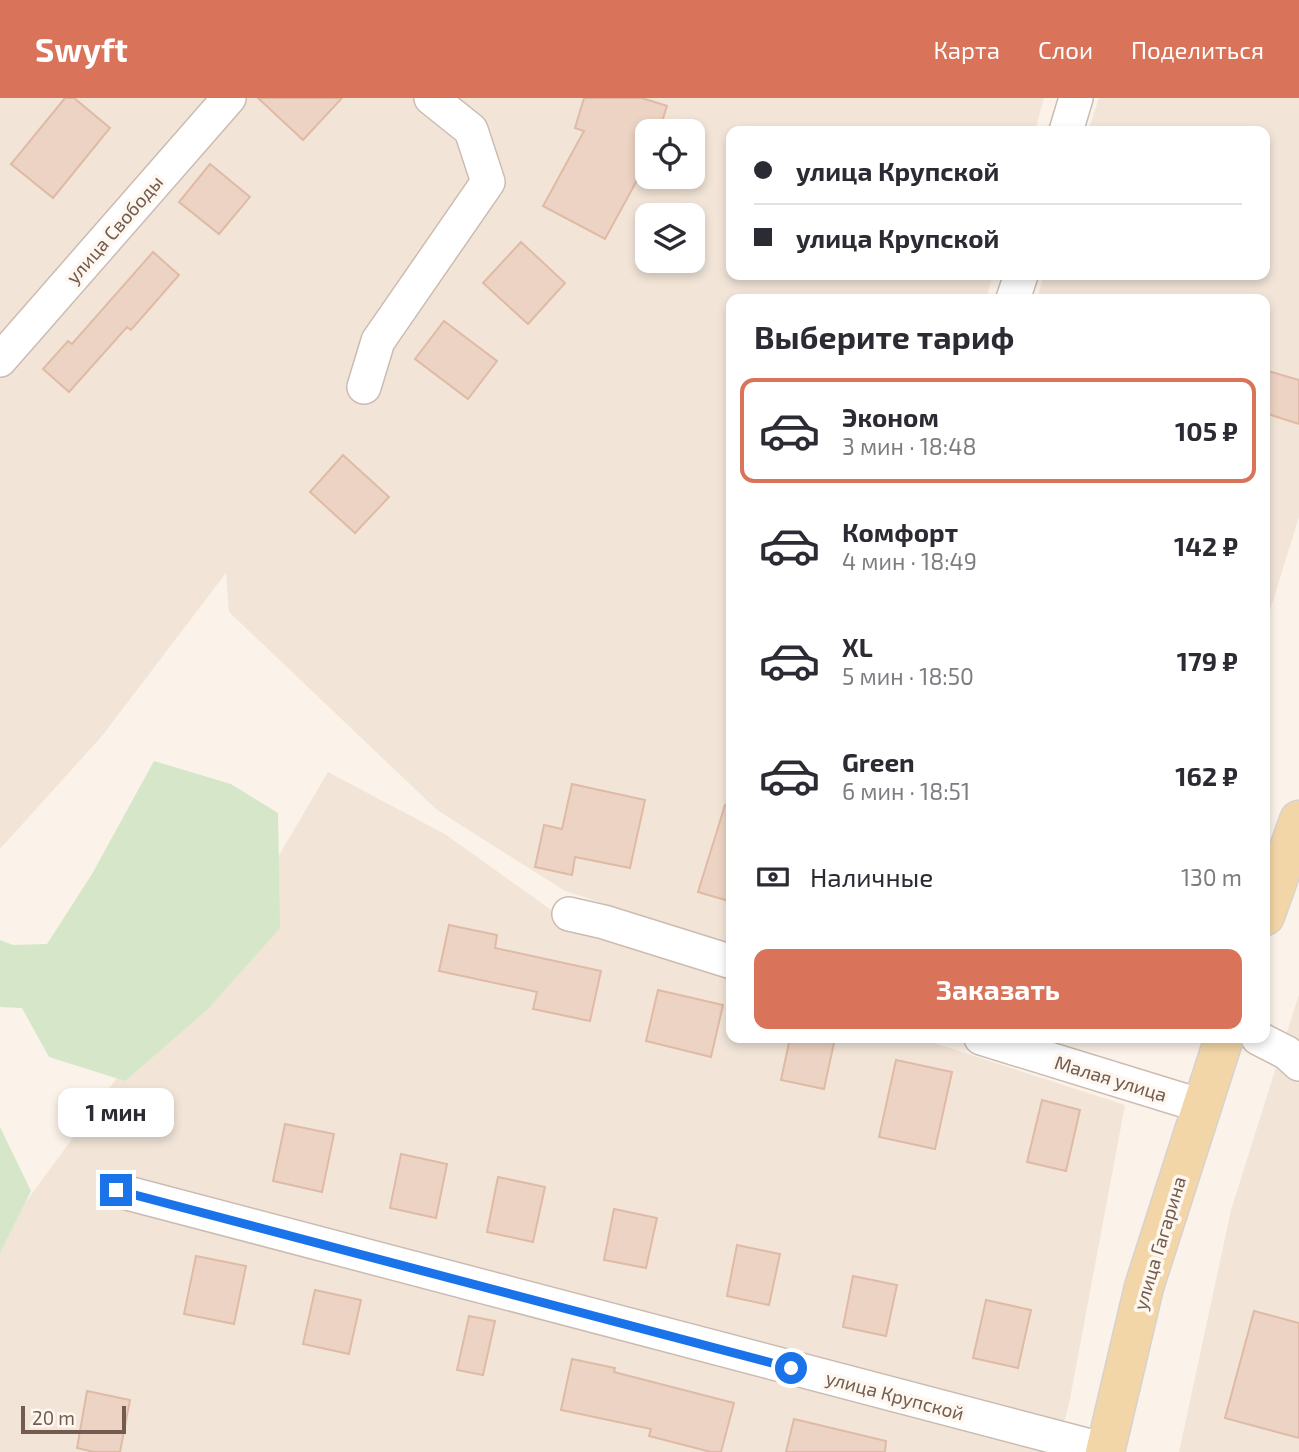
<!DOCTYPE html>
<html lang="ru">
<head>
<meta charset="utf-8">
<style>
  :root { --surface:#fff; --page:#f2f2f3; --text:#2b2b33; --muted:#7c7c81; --line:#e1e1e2; --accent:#d9745a }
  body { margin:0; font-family:"Exo 2",sans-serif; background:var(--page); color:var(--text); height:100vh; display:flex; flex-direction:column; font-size:26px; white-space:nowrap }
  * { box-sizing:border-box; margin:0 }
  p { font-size:23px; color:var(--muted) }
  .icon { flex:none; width:38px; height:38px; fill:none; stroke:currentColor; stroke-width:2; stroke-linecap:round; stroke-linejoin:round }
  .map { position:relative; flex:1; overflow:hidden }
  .side { position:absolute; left:726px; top:196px; width:544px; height:749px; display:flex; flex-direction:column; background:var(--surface); border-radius:14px; box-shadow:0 4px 10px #0003 }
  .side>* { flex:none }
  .top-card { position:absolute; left:726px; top:28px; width:544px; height:154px; border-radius:14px; box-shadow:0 4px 10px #0003; display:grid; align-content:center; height:154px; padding:0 28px; background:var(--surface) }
  .buttons { position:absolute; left:635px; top:21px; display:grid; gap:14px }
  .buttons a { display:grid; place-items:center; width:70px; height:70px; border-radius:14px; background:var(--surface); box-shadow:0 4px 10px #0003; font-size:35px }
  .scale { position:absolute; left:21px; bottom:18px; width:105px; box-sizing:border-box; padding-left:7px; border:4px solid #735b4f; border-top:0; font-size:19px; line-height:24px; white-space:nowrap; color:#735b4f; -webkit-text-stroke:5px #fdf7ef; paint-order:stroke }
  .end { position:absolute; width:32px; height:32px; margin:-16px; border:9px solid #1a73e8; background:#fff; box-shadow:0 0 0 4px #fff }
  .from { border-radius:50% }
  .bubble { position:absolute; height:49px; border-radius:14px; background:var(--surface); box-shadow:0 4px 10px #0003; font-size:23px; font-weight:700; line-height:49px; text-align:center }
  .top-card b { display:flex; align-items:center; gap:24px; height:66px; font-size:26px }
  .top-card b+b { border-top:2px solid var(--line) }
  .top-card i { width:18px; height:18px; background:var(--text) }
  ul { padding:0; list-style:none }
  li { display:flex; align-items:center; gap:21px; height:105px; margin:0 14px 10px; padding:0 14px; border:4px solid transparent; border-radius:14px }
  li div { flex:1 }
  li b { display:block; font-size:26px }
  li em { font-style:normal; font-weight:700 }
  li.active { border-color:var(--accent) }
  li>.icon { width:63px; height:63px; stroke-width:1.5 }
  h2 { padding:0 28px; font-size:32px; line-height:84px }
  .pay { display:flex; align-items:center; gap:18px; height:77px; padding:0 28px; font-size:26px }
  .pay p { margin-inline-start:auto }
  .action { display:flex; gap:14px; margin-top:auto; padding:14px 28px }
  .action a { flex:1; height:80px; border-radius:14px; background:var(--accent); color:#fff; font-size:28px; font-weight:700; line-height:80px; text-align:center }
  header { display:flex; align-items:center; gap:42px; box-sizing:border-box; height:98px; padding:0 35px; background:var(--accent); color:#fff }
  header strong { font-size:33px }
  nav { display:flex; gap:38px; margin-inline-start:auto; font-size:24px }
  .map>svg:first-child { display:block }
  .residential { fill:#f2e5d8; fill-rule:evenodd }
  .green { fill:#d5e7c8 }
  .building { fill:#edd3c3; stroke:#dfbaa5; stroke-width:2 }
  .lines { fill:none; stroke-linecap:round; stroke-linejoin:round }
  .minor-casing { stroke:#ccbbb0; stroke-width:36 }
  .major-casing { stroke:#d8d1ce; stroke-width:41 }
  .minor { stroke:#fff; stroke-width:33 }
  .major { stroke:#f3d6a8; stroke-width:38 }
  .route { stroke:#1a73e8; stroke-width:9 }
  .labels { text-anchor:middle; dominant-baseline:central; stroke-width:7; stroke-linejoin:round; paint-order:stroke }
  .street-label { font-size:19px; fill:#735b4f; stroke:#fdf7ef }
</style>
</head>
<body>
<header>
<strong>Swyft</strong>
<nav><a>Карта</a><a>Слои</a><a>Поделиться</a></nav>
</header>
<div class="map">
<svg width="1299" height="1354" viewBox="0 0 1299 1354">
  <rect width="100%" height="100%" fill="#fbf3e9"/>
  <path class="residential" d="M0 0H1044L1035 33H732V177H993L986 201H732L731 847 565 793 437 712 229 514 226 475 102 638 0 751ZM648 33H693V79H648ZM648 117H693V163H648Z
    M1099 0H1299V419L1265 529V201H1037L1044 177H1265V33H1088Z
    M328 674 445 736 571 826 731 878 732 940H919L1125 1007 1070 1301 1057 1354H0V1139L272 769Z
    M1299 896V1354H1179L1231 1112Z"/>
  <path class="green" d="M154 663 231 686 278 715 280 830 208 911 125 983 49 959 22 910 0 909V842L13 847 47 846 92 776Z
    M0 1029 31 1093 0 1155Z"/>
  <path class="building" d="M65 0H74L110 30 53 100 11 66Z
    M258 0H342L303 42Z
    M584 0H642L667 8 659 33H648V62L605 141 543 108 584 33 575 30Z
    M210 66 250 99 219 136 179 104Z
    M521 144 565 185 528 226 483 185Z
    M153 154 179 177 131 232 127 229 69 294 43 271 68 243 72 246Z
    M444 223 497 263 468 301 415 261Z
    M1265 272 1299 282V326L1265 315Z
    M343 357 389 399 355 435 310 394Z
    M572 686 645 702 630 770 575 759 572 777 535 769 544 727 562 731Z
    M725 707 732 708V804L698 794Z
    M449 827 497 837 495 850 601 873 590 923 533 911 537 894 439 873Z
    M658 892 723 907 711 959 646 943Z
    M790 940H835L824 991 781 982Z
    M896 962 952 974 935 1051 879 1039Z
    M1042 1002 1080 1012 1066 1073 1027 1064Z
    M285 1026 334 1036 322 1094 273 1083Z
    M401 1056 447 1066 436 1120 390 1110Z
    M498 1079 545 1089 533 1144 487 1134Z
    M614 1111 657 1120 646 1170 604 1162Z
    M737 1147 780 1156 769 1207 727 1198Z
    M196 1158 246 1168 234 1226 184 1216Z
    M853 1178 897 1187 886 1238 843 1229Z
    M315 1192 361 1202 349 1256 303 1246Z
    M986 1202 1031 1212 1018 1270 973 1260Z
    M1254 1213 1299 1225V1340L1225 1320Z
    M469 1218 495 1223 483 1277 457 1272Z
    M572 1261 615 1270 614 1274 734 1305 721 1354H711L649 1338 651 1331 561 1312Z
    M87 1293 130 1302 120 1354H94L77 1350Z
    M794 1321 886 1343 885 1354H786Z"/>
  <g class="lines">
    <defs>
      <path id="minor" d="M1066 33 1076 0
        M1013 201 1021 177
        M0 262 229 0
        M364 289 378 243 488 84 471 32 431 0
        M569 816 604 824 732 864
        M981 940 1202 1008
        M1258 940 1287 955 1299 966
        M116 1092 1105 1352"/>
      <path id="major" d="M1265 818 1299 722
        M1105 1354 1144 1189 1224 940"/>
    </defs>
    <use href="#minor" class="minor-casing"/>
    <use href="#major" class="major-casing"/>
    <use href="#minor" class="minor"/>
    <use href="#major" class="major"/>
  </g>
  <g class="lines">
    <path class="route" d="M116 1092 791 1270"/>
  </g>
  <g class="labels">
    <g class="street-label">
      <text transform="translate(114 131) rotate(-49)">улица Свободы</text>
      <text transform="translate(1111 980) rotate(17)">Малая улица</text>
      <text transform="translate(1159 1145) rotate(-73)">улица Гагарина</text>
      <text transform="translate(895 1297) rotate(15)">улица Крупской</text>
    </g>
  </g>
</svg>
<div class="buttons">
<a><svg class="icon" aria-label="locate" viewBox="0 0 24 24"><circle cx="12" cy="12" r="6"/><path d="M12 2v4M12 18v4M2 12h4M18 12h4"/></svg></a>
<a><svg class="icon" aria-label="layers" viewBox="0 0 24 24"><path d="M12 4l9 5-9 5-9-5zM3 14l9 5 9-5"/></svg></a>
</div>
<div class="scale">20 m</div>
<i class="end from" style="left:791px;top:1270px"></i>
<i class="end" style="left:116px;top:1092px"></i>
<div class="bubble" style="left:58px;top:990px;width:116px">1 мин</div>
<div class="top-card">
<b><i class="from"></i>улица Крупской</b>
<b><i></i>улица Крупской</b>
</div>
<section class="side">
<h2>Выберите тариф</h2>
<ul>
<li class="active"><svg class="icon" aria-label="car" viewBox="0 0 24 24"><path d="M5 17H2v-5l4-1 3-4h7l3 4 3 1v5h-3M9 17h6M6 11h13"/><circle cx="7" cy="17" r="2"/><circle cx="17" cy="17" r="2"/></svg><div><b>Эконом</b><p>3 мин · 18:48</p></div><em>105 ₽</em></li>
<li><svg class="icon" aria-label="car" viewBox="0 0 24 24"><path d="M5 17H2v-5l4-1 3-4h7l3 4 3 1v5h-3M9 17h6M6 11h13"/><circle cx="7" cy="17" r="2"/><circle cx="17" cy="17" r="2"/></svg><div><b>Комфорт</b><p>4 мин · 18:49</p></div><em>142 ₽</em></li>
<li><svg class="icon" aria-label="car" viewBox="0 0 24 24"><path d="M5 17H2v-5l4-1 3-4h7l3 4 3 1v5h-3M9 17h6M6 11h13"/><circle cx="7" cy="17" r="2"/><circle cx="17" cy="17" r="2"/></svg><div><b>XL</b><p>5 мин · 18:50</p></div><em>179 ₽</em></li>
<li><svg class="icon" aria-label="car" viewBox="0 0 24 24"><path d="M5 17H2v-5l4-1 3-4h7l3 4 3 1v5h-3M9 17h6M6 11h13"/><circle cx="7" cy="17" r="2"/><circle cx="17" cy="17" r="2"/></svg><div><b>Green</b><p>6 мин · 18:51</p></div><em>162 ₽</em></li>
</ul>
<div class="pay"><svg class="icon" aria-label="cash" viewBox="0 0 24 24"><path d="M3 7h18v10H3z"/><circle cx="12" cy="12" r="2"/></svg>Наличные<p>130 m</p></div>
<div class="action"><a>Заказать</a></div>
</section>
</div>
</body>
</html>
